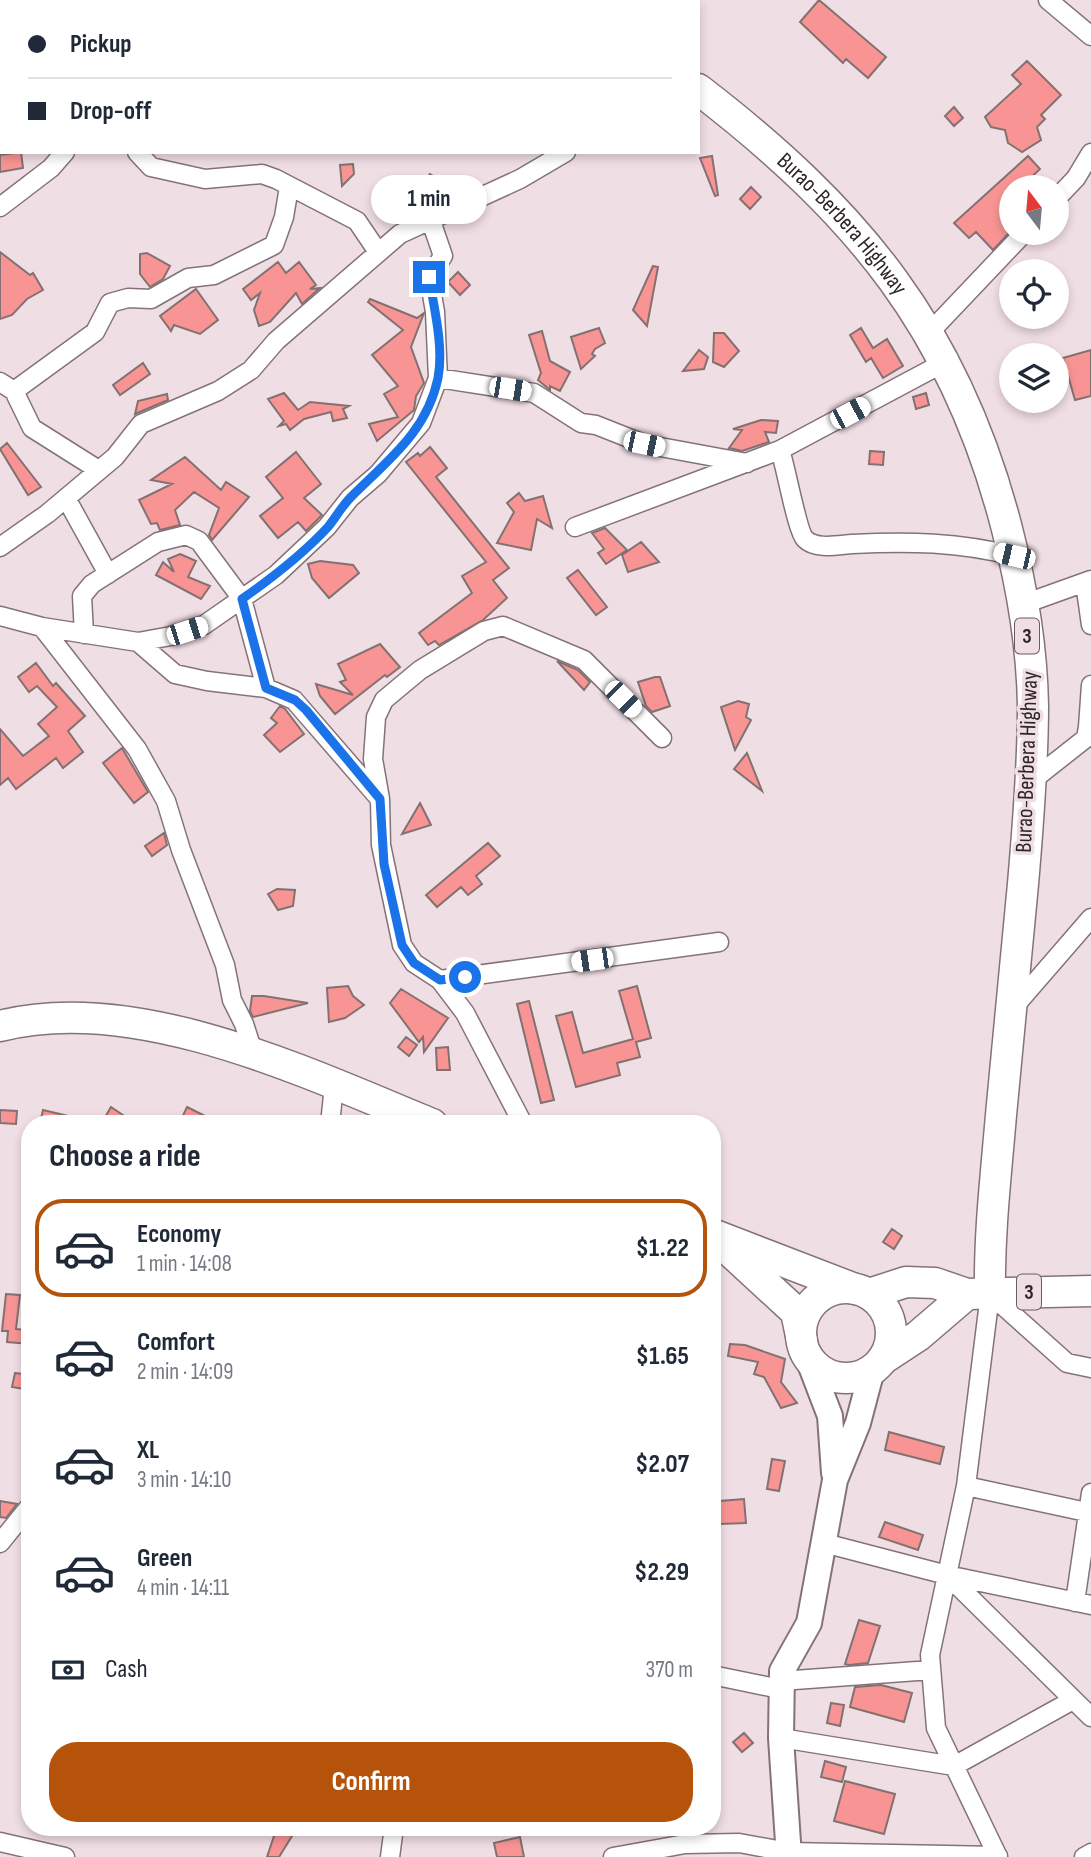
<!DOCTYPE html>
<html lang="en">
<head>
<meta charset="utf-8">
<style>
  :root { --surface:#fff; --page:#f2f2f3; --text:#1f2937; --muted:#747a83; --line:#e0e1e3; --accent:#b45309 }
  body { margin:0; font-family:"Sofia Sans Condensed",sans-serif; background:var(--page); color:var(--text); height:100vh; display:flex; flex-direction:column; font-size:26px; white-space:nowrap }
  * { box-sizing:border-box; margin:0 }
  p { font-size:23px; color:var(--muted) }
  .icon { flex:none; width:38px; height:38px; fill:none; stroke:currentColor; stroke-width:2; stroke-linecap:round; stroke-linejoin:round }
  .map { position:relative; flex:1; overflow:hidden }
  .panel { position:absolute; left:21px; top:1115px; width:700px; height:721px; display:flex; flex-direction:column; background:var(--surface); border-radius:28px; box-shadow:0 4px 10px #0003 }
  .panel>* { flex:none }
  .guide { position:absolute; left:0px; top:0px; width:700px; height:154px; box-shadow:0 4px 10px #0003; display:grid; align-content:center; height:154px; padding:0 28px; background:var(--surface) }
  .needle { width:46px; rotate:344deg }
  .tools { position:absolute; left:999px; top:175px; display:grid; gap:14px }
  .tools a { display:grid; place-items:center; width:70px; height:70px; border-radius:50%; background:var(--surface); box-shadow:0 4px 10px #0003; font-size:35px }
  .end { position:absolute; width:32px; height:32px; margin:-16px; border:9px solid #1a73e8; background:#fff; box-shadow:0 0 0 4px #fff }
  .from { border-radius:50% }
  .bubble { position:absolute; height:49px; border-radius:24px; background:var(--surface); box-shadow:0 4px 10px #0003; font-size:23px; font-weight:700; line-height:49px; text-align:center }
  .car { position:absolute; width:21px; height:42px; margin:-21px -10px; border-radius:9px; box-shadow:0 0 5px 2px #0007; background:linear-gradient(#fff 24%,#345 0 40%,#fff 0 76%,#345 0 86%,#fff 0) }
  .guide b { display:flex; align-items:center; gap:24px; height:66px; font-size:26px }
  .guide b+b { border-top:2px solid var(--line) }
  .guide i { width:18px; height:18px; background:var(--text) }
  ul { padding:0; list-style:none }
  li { display:flex; align-items:center; gap:21px; height:98px; margin:0 14px 10px; padding:0 14px; border:4px solid transparent; border-radius:28px }
  li div { flex:1 }
  li b { display:block; font-size:26px }
  li em { font-style:normal; font-weight:700 }
  li.current { border-color:var(--accent) }
  li>.icon { width:63px; height:63px; stroke-width:1.5 }
  h2 { padding:0 28px; font-size:32px; line-height:84px }
  .pay { display:flex; align-items:center; gap:18px; height:77px; padding:0 28px; font-size:26px }
  .pay p { margin-inline-start:auto }
  .button { display:flex; gap:14px; margin-top:auto; padding:14px 28px }
  .button a { flex:1; height:80px; border-radius:28px; background:var(--accent); color:#fff; font-size:28px; font-weight:700; line-height:80px; text-align:center }
  .map>svg:first-child { display:block }
  .building { fill:#f89594; stroke:#827170; stroke-width:2 }
  .lines { fill:none; stroke-linecap:round; stroke-linejoin:round }
  .street-casing { stroke:#837379; stroke-width:21 }
  .secondary-casing { stroke:#837379; stroke-width:28 }
  .highway-casing { stroke:#837379; stroke-width:33 }
  .street { stroke:#fff; stroke-width:18 }
  .secondary { stroke:#fff; stroke-width:24 }
  .highway { stroke:#fff; stroke-width:30 }
  .route { stroke:#1a73e8; stroke-width:9 }
  .labels { text-anchor:middle; dominant-baseline:central; stroke-width:7; stroke-linejoin:round; paint-order:stroke }
  .shield { fill:#f0dee5; stroke:#685d61; stroke-width:2 }
  .shield-label { font-size:21px; font-weight:bold; fill:#2d2629 }
  .street-label { font-size:23px; fill:#2d2629; stroke:#f0dee5 }
</style>
</head>
<body>
<div class="map">
<svg width="1091" height="1857" viewBox="0 0 1091 1857">
  <rect width="100%" height="100%" fill="#f0dee5"/>
  <path class="building" d="M819 0 886 57 868 78 846 59 843 63 800 22Z
    M1027 61 1061 95 1041 115 1045 119 1037 127 1041 140 1022 152 1008 143 1005 130 991 127 985 117 1021 84 1012 75Z
    M954 107 963 118 954 126 945 116Z
    M21 152 23 168 0 172V155Z
    M712 156 718 195 715 196 700 158Z
    M1028 156 1040 169 1021 187H1012V230L993 250 976 232 969 238 954 223Z
    M353 164 354 174 342 186 340 165Z
    M430 174 440 180 431 197 439 203 431 207 413 203Z
    M751 187 761 197 750 209 740 199Z
    M0 252 30 275 33 273 43 290 27 299 12 315 0 319Z
    M147 253 170 266 163 279 150 287 140 274V254Z
    M278 262 286 273 299 262 316 285 310 289 320 288 302 304 296 293 270 322 259 326 254 310 260 293 251 300 243 289Z
    M653 266 658 267 647 326 633 310Z
    M458 272 470 285 460 295 448 282Z
    M196 289 218 320 200 334 174 325 171 331 160 316Z
    M370 299 417 318 424 313 411 347 424 383 416 396 414 410 377 441 369 424 398 417 384 394 398 386 372 355 403 330 368 302Z
    M599 328 605 343 595 349 592 354 595 356 581 369 571 337Z
    M861 328 873 348 887 339 903 366 883 378 871 358 866 362 850 335Z
    M542 331 550 361 570 372 560 391 550 386V390L538 380 541 373 529 335Z
    M714 333H724L739 351 724 367 713 362Z
    M699 350 708 357 704 369 683 371Z
    M1091 350V396L1075 400 1063 358Z
    M143 363 150 374 120 395 113 385Z
    M284 393 298 410 310 402 349 406 343 409 347 418 333 421 331 412 304 419 290 430 286 424 279 426 284 421 268 399Z
    M926 393 929 405 916 409 913 397Z
    M167 394 168 400 135 414 138 401Z
    M761 420 778 421 776 433 765 432 769 442 742 451 729 448 742 430 733 429Z
    M7 443 41 487 28 495 0 449Z
    M430 447 447 468 436 477 509 568 493 580 507 598 483 620 439 645 435 641 428 645 419 633 472 593 462 576 486 562 406 462 418 453 420 456Z
    M870 451 884 452 883 465 869 464Z
    M296 452 321 484 304 498 322 515 306 531 298 522 278 538 260 516 283 498 266 477Z
    M185 457 221 490 226 482 249 497 212 540 209 535 219 508 194 492 175 510 180 525 160 530 157 523 151 524 139 500 172 484 151 480Z
    M519 493 525 501 543 496 552 528 537 519 531 550 497 543 514 512 507 503Z
    M605 528 627 550 606 564 598 553 604 549 592 533Z
    M641 542 659 562 628 572 622 555Z
    M180 554 196 561 188 577 210 586 201 599 156 575 163 562 174 572 168 559Z
    M320 561 353 565 359 573 329 598 312 578 308 564Z
    M578 570 607 607 596 615 567 578Z
    M380 644 400 667 387 677 385 675 335 714 320 696 316 684 353 695 340 682 346 680 338 664Z
    M557 661 578 670 590 682 584 690Z
    M36 663 53 686 56 683 85 716 68 731 83 752 63 768 56 758 16 789 8 778 0 785V729L23 756 49 736 38 724 57 707 37 686 29 692 18 677Z
    M655 677H660L670 706 652 712 646 706 638 682Z
    M738 701 749 704 746 717 751 720 735 750 721 707Z
    M280 706 285 709 304 734 280 752 264 735 277 723 271 718Z
    M122 748 148 792 134 803 103 763Z
    M747 753 762 791 734 769Z
    M420 803 431 825 402 834Z
    M164 833 167 845 152 856 145 846Z
    M488 843 500 856 476 876 482 884 468 895 461 887 437 907 426 895Z
    M277 889 295 890 293 906 278 910 268 894Z
    M348 986 353 996 364 1005 345 1018 329 1022 327 988Z
    M637 986 651 1038 636 1042 640 1057 617 1063 620 1075 576 1087 556 1016 572 1012 583 1053 633 1039 619 991Z
    M401 989 448 1018 424 1052 423 1037 419 1042 390 1003Z
    M252 996H264L308 1003 253 1017 250 1011Z
    M529 1001 554 1100 541 1103 517 1004Z
    M406 1037 417 1045 409 1056 398 1047Z
    M448 1047 450 1070H437L436 1048Z
    M111 1107 136 1124H101Z
    M187 1107 221 1124H179Z
    M0 1110 17 1111 16 1124 0 1123Z
    M43 1110 81 1119 80 1124H40Z
    M892 1229 902 1236 894 1249 883 1242Z
    M6 1294 20 1295 16 1329 30 1330V1344L7 1342 8 1331H2Z
    M730 1344 745 1345 785 1359 781 1382 797 1403 781 1408 764 1377 754 1374 758 1362 728 1356Z
    M15 1373 30 1375V1390L12 1387Z
    M889 1432 944 1447 940 1464 885 1450Z
    M772 1459 785 1461 779 1491 767 1489Z
    M744 1499 746 1523 720 1524 719 1501Z
    M0 1501 17 1504 6 1518 0 1517Z
    M885 1522 923 1535 918 1550 879 1537Z
    M859 1620 880 1626 868 1663 849 1665 845 1664Z
    M881 1685 912 1693 904 1722 850 1707 855 1687Z
    M831 1703 844 1705 840 1726 827 1723Z
    M744 1733 753 1743 742 1752 733 1742Z
    M825 1761 846 1767 842 1782 821 1777Z
    M845 1781 895 1794 884 1834 834 1821Z
    M277 1827 292 1836 279 1857H267Z
    M520 1837 524 1857H497L494 1843Z"/>
  <g class="lines">
    <defs>
      <path id="street" d="M55 0 56 2
        M1048 0 1091 36
        M137 152 151 167 205 179 262 174 276 179 357 221 378 252
        M1057 198 1076 178 1091 153
        M0 207 51 168 65 152
        M431 221 443 256 429 277 435 312 438 378 534 393 581 423 596 425 644 444 747 463
        M929 333 1024 233
        M0 382 14 391 32 428 97 469
        M14 391 95 332 110 303 128 298 151 299 188 278 214 275 274 245 284 217 289 187
        M780 450C786 467 797 531 805 539 816 550 838 545 852 544 908 541 959 542 1014 556
        M66 498 108 574
        M575 527 780 450 945 362
        M0 547 47 514 115 457 141 424 218 391 251 370 276 341 400 234 520 179 566 152
        M1085 583 1091 625
        M1024 604 1091 580
        M0 616 42 627 138 642 171 636 204 625 276 575 327 527 350 498 378 474 421 423 438 378
        M42 627 137 749 166 801 181 850 225 965 232 1000 244 1024 254 1055
        M84 634 82 596 92 584 158 542 186 535 199 541 242 599 266 688
        M138 642 175 674 207 681 266 688 294 700 378 797
        M1088 727 1091 685
        M1029 783 1086 738 1088 727 1091 728
        M440 980 719 942
        M1013 1008 1091 918
        M330 1124 334 1086
        M523 1124 465 1013 440 980 414 963 402 945 381 845 380 799 373 759 376 717 384 700 420 670 484 631 503 626 584 660 662 738
        M990 1294 966 1486 930 1655 936 1728 998 1857
        M990 1294 1067 1363 1091 1368
        M966 1486 1091 1513
        M0 1543 30 1506
        M824 1543 947 1575 1091 1605
        M947 1575 1091 1717
        M1075 1602 1091 1493
        M712 1675 780 1689
        M781 1681 931 1670
        M781 1738 954 1766 1073 1700
        M0 1842 65 1857
        M390 1857 394 1827
        M613 1857 685 1844 739 1843 788 1852 998 1856
        M1084 1857 1091 1853"/>
      <path id="secondary" d="M807 1356 830 1416 834 1473
        M789 1857 781 1738 782 1671 809 1623 835 1480 858 1423 872 1370"/>
      <g id="highway">
        <path d="M579 0 581 2"/>
        <path id="s1" d="M698 89C858 212 956 330 1007 529 1022 587 1032 646 1033 706 1033 765 1028 826 1023 884 1016 961 1008 1038 1001 1115 996 1175 989 1233 990 1294"/>
        <path d="M0 1026C136 991 307 1073 432 1124"/>
        <path d="M712 1234 855 1289"/>
        <path d="M720 1242 796 1312 802 1341"/>
        <circle cx="846" cy="1333" r="45"/>
        <path d="M869 1294 906 1282 935 1283 967 1294 1091 1291"/>
        <path d="M883 1359 918 1336 967 1294"/>
      </g>
    </defs>
    <use href="#street" class="street-casing"/>
    <use href="#secondary" class="secondary-casing"/>
    <use href="#highway" class="highway-casing"/>
    <use href="#street" class="street"/>
    <use href="#secondary" class="secondary"/>
    <use href="#highway" class="highway"/>
  </g>
  <g class="lines">
    <path class="route" d="M429 277C434 308 444 347 438 378 427 432 387 461 351 497 342 506 336 517 328 527 303 554 272 578 242 599L266 688 295 700 306 710 380 799 384 864 402 945 414 963 440 980 465 977"/>
  </g>
  <g class="labels">
    <g class="shield">
      <rect x="1015" y="618.5" width="24" height="35" rx="5"/>
      <rect x="1017" y="1274.5" width="24" height="35" rx="5"/>
    </g>
    <g class="shield-label">
      <text x="1027" y="636">3</text>
      <text x="1029" y="1292">3</text>
    </g>
    <g class="street-label">
      <text stroke="none"><textPath href="#s1" startOffset="198">Burao-Berbera Highway</textPath></text>
      <text transform="translate(1027 762) rotate(-88)">Burao-Berbera Highway</text>
    </g>
  </g>
</svg>
<div class="tools">
<a><svg class="needle" viewBox="-14 -14 28 28"><path d="M0-13l5 13h-10z" fill="#e53935"/><path d="M0 13l5-13h-10z" fill="#747a83"/></svg></a>
<a><svg class="icon" aria-label="locate" viewBox="0 0 24 24"><circle cx="12" cy="12" r="6"/><path d="M12 2v4M12 18v4M2 12h4M18 12h4"/></svg></a>
<a><svg class="icon" aria-label="layers" viewBox="0 0 24 24"><path d="M12 4l9 5-9 5-9-5zM3 14l9 5 9-5"/></svg></a>
</div>
<i class="end from" style="left:465px;top:977px"></i>
<i class="end" style="left:429px;top:277px"></i>
<div class="bubble" style="left:371px;top:175px;width:116px">1 min</div>
<i class="car" style="left:510px;top:389px;rotate:99deg"></i>
<i class="car" style="left:850px;top:413px;rotate:62deg"></i>
<i class="car" style="left:644px;top:444px;rotate:102deg"></i>
<i class="car" style="left:1014px;top:556px;rotate:283deg"></i>
<i class="car" style="left:187px;top:631px;rotate:72deg"></i>
<i class="car" style="left:623px;top:699px;rotate:135deg"></i>
<i class="car" style="left:592px;top:960px;rotate:262deg"></i>
<div class="guide">
<b><i class="from"></i>Pickup</b>
<b><i></i>Drop-off</b>
</div>
<section class="panel">
<h2>Choose a ride</h2>
<ul>
<li class="current"><svg class="icon" aria-label="car" viewBox="0 0 24 24"><path d="M5 17H2v-5l4-1 3-4h7l3 4 3 1v5h-3M9 17h6M6 11h13"/><circle cx="7" cy="17" r="2"/><circle cx="17" cy="17" r="2"/></svg><div><b>Economy</b><p>1 min · 14:08</p></div><em>$1.22</em></li>
<li><svg class="icon" aria-label="car" viewBox="0 0 24 24"><path d="M5 17H2v-5l4-1 3-4h7l3 4 3 1v5h-3M9 17h6M6 11h13"/><circle cx="7" cy="17" r="2"/><circle cx="17" cy="17" r="2"/></svg><div><b>Comfort</b><p>2 min · 14:09</p></div><em>$1.65</em></li>
<li><svg class="icon" aria-label="car" viewBox="0 0 24 24"><path d="M5 17H2v-5l4-1 3-4h7l3 4 3 1v5h-3M9 17h6M6 11h13"/><circle cx="7" cy="17" r="2"/><circle cx="17" cy="17" r="2"/></svg><div><b>XL</b><p>3 min · 14:10</p></div><em>$2.07</em></li>
<li><svg class="icon" aria-label="car" viewBox="0 0 24 24"><path d="M5 17H2v-5l4-1 3-4h7l3 4 3 1v5h-3M9 17h6M6 11h13"/><circle cx="7" cy="17" r="2"/><circle cx="17" cy="17" r="2"/></svg><div><b>Green</b><p>4 min · 14:11</p></div><em>$2.29</em></li>
</ul>
<div class="pay"><svg class="icon" aria-label="cash" viewBox="0 0 24 24"><path d="M3 7h18v10H3z"/><circle cx="12" cy="12" r="2"/></svg>Cash<p>370 m</p></div>
<div class="button"><a>Confirm</a></div>
</section>
</div>
</body>
</html>
